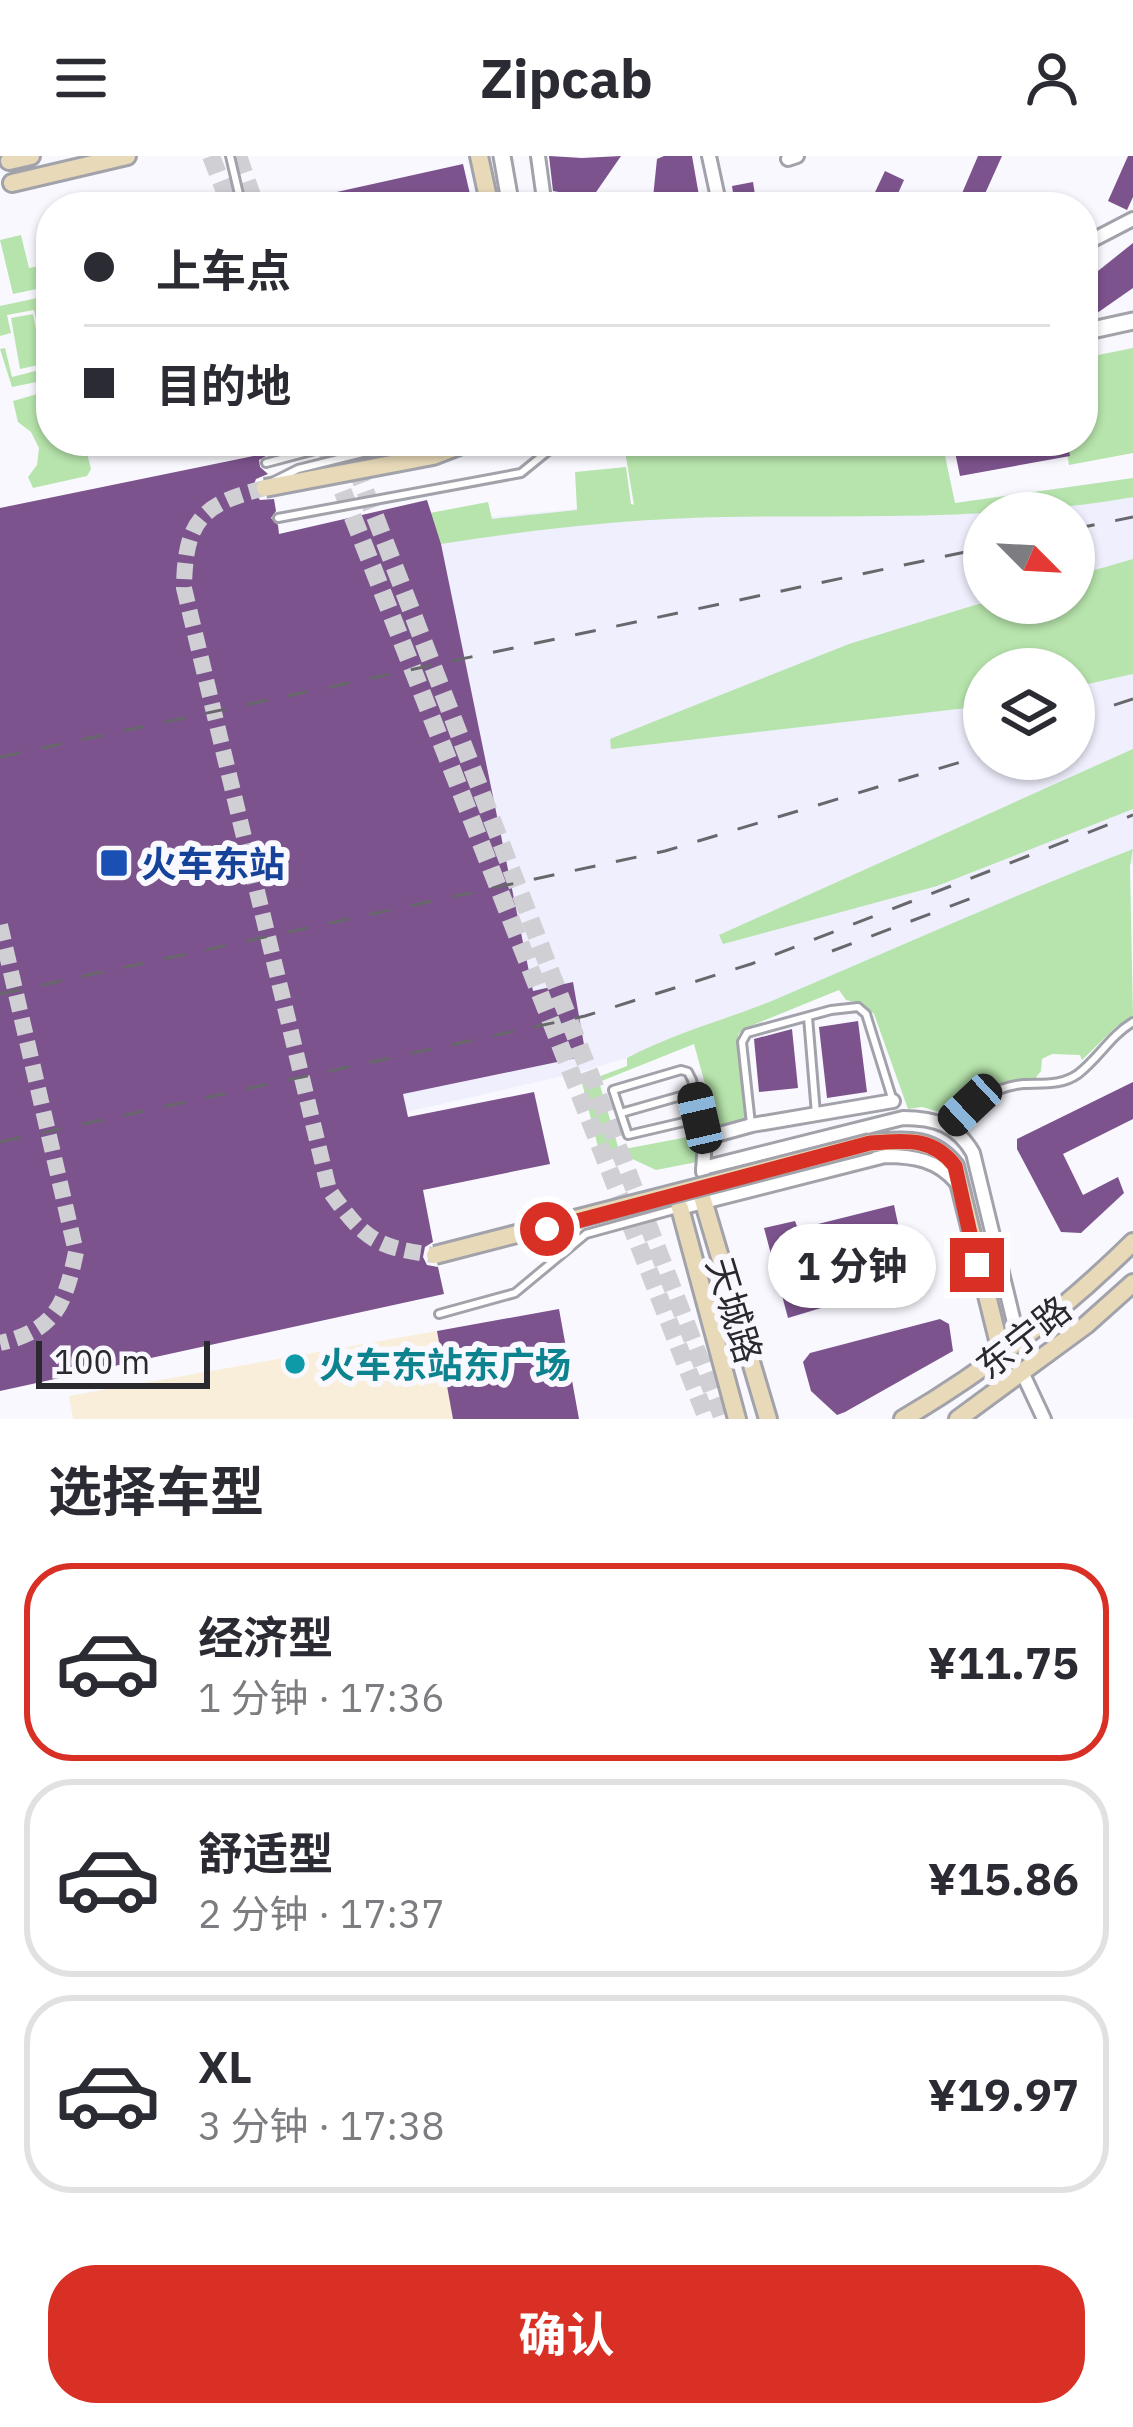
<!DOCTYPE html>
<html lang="zh">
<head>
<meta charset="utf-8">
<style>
  :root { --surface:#fff; --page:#f7f7f7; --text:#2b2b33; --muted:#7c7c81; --line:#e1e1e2; --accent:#d93025 }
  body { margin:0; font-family:"IBM Plex Sans","Noto Sans SC",sans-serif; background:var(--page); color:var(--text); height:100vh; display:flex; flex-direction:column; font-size:45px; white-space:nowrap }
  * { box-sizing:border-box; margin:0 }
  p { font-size:39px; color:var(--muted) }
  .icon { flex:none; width:66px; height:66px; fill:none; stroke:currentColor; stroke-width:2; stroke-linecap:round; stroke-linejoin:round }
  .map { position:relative; height:1263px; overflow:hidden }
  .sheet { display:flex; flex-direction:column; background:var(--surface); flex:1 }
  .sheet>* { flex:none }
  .guide { position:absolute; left:36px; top:36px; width:1062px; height:264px; border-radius:48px; box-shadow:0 3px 9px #0004; display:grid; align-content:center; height:264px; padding:0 48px; background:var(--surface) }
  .needle { width:78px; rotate:114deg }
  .tools { position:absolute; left:963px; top:336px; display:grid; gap:24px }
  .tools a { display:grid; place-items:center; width:132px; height:132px; border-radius:50%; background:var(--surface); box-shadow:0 3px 9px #0004; font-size:60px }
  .scale { position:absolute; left:36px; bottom:30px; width:174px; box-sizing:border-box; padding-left:12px; border:6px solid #2a292d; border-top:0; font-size:33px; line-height:42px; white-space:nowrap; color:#2a292d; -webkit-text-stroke:9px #f8f8fe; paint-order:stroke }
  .end { position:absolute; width:54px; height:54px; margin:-27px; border:15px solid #d93025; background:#fff; box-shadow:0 0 0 6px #fff }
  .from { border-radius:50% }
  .bubble { position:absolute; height:84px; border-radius:42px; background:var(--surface); box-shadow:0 3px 9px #0004; font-size:39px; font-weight:700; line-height:84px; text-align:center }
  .car { position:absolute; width:36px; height:72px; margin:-36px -18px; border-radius:15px; box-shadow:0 0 9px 3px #0007; background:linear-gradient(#222 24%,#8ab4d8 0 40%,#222 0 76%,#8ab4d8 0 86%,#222 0) }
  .guide b { display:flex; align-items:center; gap:42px; height:114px; font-size:45px }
  .guide b+b { border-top:3px solid var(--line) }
  .guide i { width:30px; height:30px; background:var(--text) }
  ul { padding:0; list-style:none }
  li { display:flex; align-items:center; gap:36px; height:198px; margin:0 24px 18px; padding:0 24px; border:6px solid var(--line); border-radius:48px }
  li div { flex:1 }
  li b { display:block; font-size:45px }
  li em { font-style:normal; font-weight:700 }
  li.on { border-color:var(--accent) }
  li>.icon { width:108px; height:108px; stroke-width:1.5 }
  h2 { padding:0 48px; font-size:54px; line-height:144px }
  .primary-button { display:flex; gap:24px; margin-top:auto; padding:24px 48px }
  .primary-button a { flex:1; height:138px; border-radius:48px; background:var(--accent); color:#fff; font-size:48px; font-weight:700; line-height:138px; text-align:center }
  header { display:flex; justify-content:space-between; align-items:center; height:156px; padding:0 48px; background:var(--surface); font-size:54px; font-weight:700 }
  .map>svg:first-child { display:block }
  .commercial { fill:#f8eed9 }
  .built { fill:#efeffd; fill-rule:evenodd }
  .green { fill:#b7e4ac }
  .building { fill:#7c538d }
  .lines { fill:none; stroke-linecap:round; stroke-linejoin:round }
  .secondary-tunnel { stroke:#cfcfd4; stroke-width:16; stroke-dasharray:16 8; stroke-linecap:butt }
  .primary-tunnel { stroke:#cfcfd4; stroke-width:18; stroke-dasharray:18 9; stroke-linecap:butt }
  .service-casing { stroke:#a2a2ab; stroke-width:12 }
  .minor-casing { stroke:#a2a2ab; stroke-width:18 }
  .tertiary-casing { stroke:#a2a2ab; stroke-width:21 }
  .secondary-casing { stroke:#a2a2ab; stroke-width:22 }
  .service { stroke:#fff; stroke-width:6 }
  .minor { stroke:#fff; stroke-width:12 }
  .tertiary { stroke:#fff; stroke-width:15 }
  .secondary { stroke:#e8dab9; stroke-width:16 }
  .rail { stroke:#68686c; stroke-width:3; stroke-dasharray:21 21; stroke-linecap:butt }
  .service-bridge-casing { stroke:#a2a2ab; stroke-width:12; stroke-linecap:butt }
  .secondary-bridge-casing { stroke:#a2a2ab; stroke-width:22; stroke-linecap:butt }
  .service-bridge { stroke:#fff; stroke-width:6 }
  .secondary-bridge { stroke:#e8dab9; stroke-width:16 }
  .route { stroke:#d93025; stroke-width:15 }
  .transit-dot { fill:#1a4fb4; stroke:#f8f8fe; stroke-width:4.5 }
  .culture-dot { fill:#0f9aa8; stroke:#f8f8fe; stroke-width:4.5 }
  .labels { text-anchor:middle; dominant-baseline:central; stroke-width:12; stroke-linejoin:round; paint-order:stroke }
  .transit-label { font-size:36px; font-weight:bold; fill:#164399; stroke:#f8f8fe; text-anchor:start }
  .street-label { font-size:36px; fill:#2a292d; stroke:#f8f8fe }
  .culture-label { font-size:36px; font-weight:bold; fill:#0d838f; stroke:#f8f8fe; text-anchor:start }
</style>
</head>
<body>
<header><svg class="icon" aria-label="menu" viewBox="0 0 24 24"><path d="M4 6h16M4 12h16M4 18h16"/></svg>Zipcab<svg class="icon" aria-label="person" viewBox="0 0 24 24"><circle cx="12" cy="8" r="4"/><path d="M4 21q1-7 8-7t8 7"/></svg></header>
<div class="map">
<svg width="1133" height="1263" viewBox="0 0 1133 1263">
  <rect width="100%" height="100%" fill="#f8f8fe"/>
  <path class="commercial" d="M437 1175 456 1263H73L69 1240Z"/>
  <path class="built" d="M1133 322V708L627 902 576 917 0 1049V458L436 366 631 348 830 344 954 347ZM984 357H1074V447H984ZM984 513H1074V603H984Z"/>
  <path class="green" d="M21 79 29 112 51 108V130L13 138 0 84Z
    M51 139V223L12 231 0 193 5 192 12 221 47 212 34 154 7 159 11 177 0 180V150Z
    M33 158 43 208 20 213 11 162Z
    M1133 192V297L1069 309 1065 285H1083V202Z
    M51 234V285H84L91 313 87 320 33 332 28 321 37 309 39 292 31 276 18 266 13 245Z
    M658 285H935L941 295V285H996L944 295 955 347 1133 322V341C998 365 860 359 723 361 628 363 535 373 441 388L430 357 488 346 492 363 577 354 575 316 626 311 631 348 634 349 624 289Z
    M1133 403V518L1074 531V513H984V550L611 593 610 583 849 488 978 448 1074 447V420Z
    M1133 593V653L937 730 723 788 719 779Z
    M1133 693 1130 710 1133 862 1116 871 1082 904 1080 899 1052 898 1042 903 1041 915 1034 924C1004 918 972 939 953 960L922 951 908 953 874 858 863 848 846 844 839 834 743 873 738 879 745 965 717 972 694 888 599 926 619 994 693 980 697 1006 656 1014 626 1000 601 1003 582 927 627 910V902C674 877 725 864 774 844 894 793 1012 740 1133 693Z"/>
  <path class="building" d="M549 0 582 2 621 0 592 42 553 35Z
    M664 0H692L701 51H652L657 3Z
    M978 0H1002L979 51H962L957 49Z
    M1128 0H1133V41L1127 54 1108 45Z
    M463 8 473 51H288L287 47Z
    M885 15 904 24 892 51H868Z
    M753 26 757 51H735L732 30Z
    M1133 87V132L1090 162 1083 154V127Z
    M1011 285H1067L1070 300 960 320 955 296Z
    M273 296 259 304 260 311 268 318 256 323 252 333 260 344 274 343 276 355 271 362 278 369 279 378 427 344 441 388 533 835 573 826 586 900 403 938 408 961 534 936 550 1008 423 1034 433 1086 425 1091 423 1101 427 1109 438 1111 444 1138 0 1235V352Z
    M858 865 867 936 827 942 819 871Z
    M792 873 798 932 759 936 754 883Z
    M1133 926V963L1063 998 1083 1039 1118 1021 1124 1037 1081 1077 1061 1076 1017 993V983Z
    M894 1049 904 1096 920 1092 927 1120 788 1162 764 1072 795 1065 798 1073Z
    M559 1153 579 1263H453L437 1175Z
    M940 1163 949 1168 953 1195 845 1256 837 1259 811 1235 803 1206 810 1197Z"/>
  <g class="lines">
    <path class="secondary-tunnel" d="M265 332C201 348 185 365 184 432L329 1034C363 1082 375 1092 435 1099
      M0 769 76 1096C65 1148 56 1174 0 1187"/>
    <path class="primary-tunnel" d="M211 0 231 51
      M238 0 256 51
      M323 285 707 1263
      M346 285 723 1263"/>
    <defs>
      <path id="service" d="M230 0 242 51
        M266 307 349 285
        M278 362 521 317 553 291
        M808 861 816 958
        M621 957 695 936
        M701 962 628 979 613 934 681 914 688 916 692 924 705 982
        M751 968 742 886 747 877 831 854 858 851 866 858 893 945
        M949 968C971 948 993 931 1023 928 1042 927 1061 930 1078 918 1099 902 1110 880 1133 866
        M439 1158 515 1137 586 1078 677 1053"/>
      <path id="minor" d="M538 0 545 51
        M709 0 720 51
        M788 3 797 0
        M1083 89 1133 63
        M703 1012 903 962C935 962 957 969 973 997L1019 1187
        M703 1016 705 982 752 969 893 945
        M680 1052 885 1000C914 1000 938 1004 957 1027
        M1022 1216 1044 1263"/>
      <path id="tertiary" d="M502 0 511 51
        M1083 176 1133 165
        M555 285 556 289 574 285"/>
      <path id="secondary" d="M479 0 490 51
        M9 5 31 0
        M12 27 127 0
        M870 987C904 985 932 980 955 1010L1002 1200
        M703 1044 768 1263
        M680 1052 737 1263
        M903 1263C988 1213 1063 1155 1133 1086
        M958 1263 1086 1169 1133 1127"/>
    </defs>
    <use href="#service" class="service-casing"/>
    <use href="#minor" class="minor-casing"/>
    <use href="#tertiary" class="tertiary-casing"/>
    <use href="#secondary" class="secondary-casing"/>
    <use href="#service" class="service"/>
    <use href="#minor" class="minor"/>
    <use href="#tertiary" class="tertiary"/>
    <use href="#secondary" class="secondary"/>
    <path class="rail" d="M1074 373 1133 361
      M1074 562 1133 543
      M0 601 984 392
      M832 795 972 742
      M0 838 665 695 984 599
      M0 986 585 860 751 808 1133 659"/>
    <defs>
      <path id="service-bridge" d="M272 326 298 313 411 285"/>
      <path id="secondary-bridge" d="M265 332 433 300 472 285
        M435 1099 870 987"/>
    </defs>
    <use href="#service-bridge" class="service-bridge-casing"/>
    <use href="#secondary-bridge" class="secondary-bridge-casing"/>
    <use href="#service-bridge" class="service-bridge"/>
    <use href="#secondary-bridge" class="secondary-bridge"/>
  </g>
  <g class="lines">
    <path class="route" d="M547 1073 870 987C904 985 932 980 955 1010L977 1109"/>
  </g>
  <rect class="transit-dot" x="99" y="692" width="30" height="30" rx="6"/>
  <circle class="culture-dot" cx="295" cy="1208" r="12"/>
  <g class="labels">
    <g class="transit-label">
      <text x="141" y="707">火车东站</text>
    </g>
    <g class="street-label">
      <text transform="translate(735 1154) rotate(73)">天城路</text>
      <text transform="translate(1023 1181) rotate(-38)">东宁路</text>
    </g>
    <g class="culture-label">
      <text x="319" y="1208">火车东站东广场</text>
    </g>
  </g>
</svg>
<div class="tools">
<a><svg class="needle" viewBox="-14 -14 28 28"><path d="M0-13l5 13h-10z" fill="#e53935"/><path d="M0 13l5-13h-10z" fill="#7c7c81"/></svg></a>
<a><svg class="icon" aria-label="layers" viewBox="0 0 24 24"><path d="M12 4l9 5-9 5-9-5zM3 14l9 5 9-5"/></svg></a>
</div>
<div class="scale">100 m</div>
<i class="end from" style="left:547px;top:1073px"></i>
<i class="end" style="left:977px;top:1109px"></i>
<div class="bubble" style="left:768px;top:1068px;width:168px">1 分钟</div>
<i class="car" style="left:970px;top:949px;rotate:227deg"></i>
<i class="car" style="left:700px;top:962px;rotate:347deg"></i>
<div class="guide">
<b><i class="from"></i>上车点</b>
<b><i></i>目的地</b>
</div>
</div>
<section class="sheet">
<h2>选择车型</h2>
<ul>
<li class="on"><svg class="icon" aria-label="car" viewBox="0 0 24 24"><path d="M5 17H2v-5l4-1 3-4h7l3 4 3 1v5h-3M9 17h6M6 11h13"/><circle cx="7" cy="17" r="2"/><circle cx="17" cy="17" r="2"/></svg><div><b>经济型</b><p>1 分钟 · 17:36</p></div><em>¥11.75</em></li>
<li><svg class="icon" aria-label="car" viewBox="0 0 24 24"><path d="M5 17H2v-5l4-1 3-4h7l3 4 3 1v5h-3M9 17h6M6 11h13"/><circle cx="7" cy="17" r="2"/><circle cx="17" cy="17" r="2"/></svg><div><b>舒适型</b><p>2 分钟 · 17:37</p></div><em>¥15.86</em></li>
<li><svg class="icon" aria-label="car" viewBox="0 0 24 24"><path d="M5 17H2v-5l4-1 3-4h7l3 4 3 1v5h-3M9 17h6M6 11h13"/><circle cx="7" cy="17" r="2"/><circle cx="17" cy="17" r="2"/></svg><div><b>XL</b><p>3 分钟 · 17:38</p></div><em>¥19.97</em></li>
</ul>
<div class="primary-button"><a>确认</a></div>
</section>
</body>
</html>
